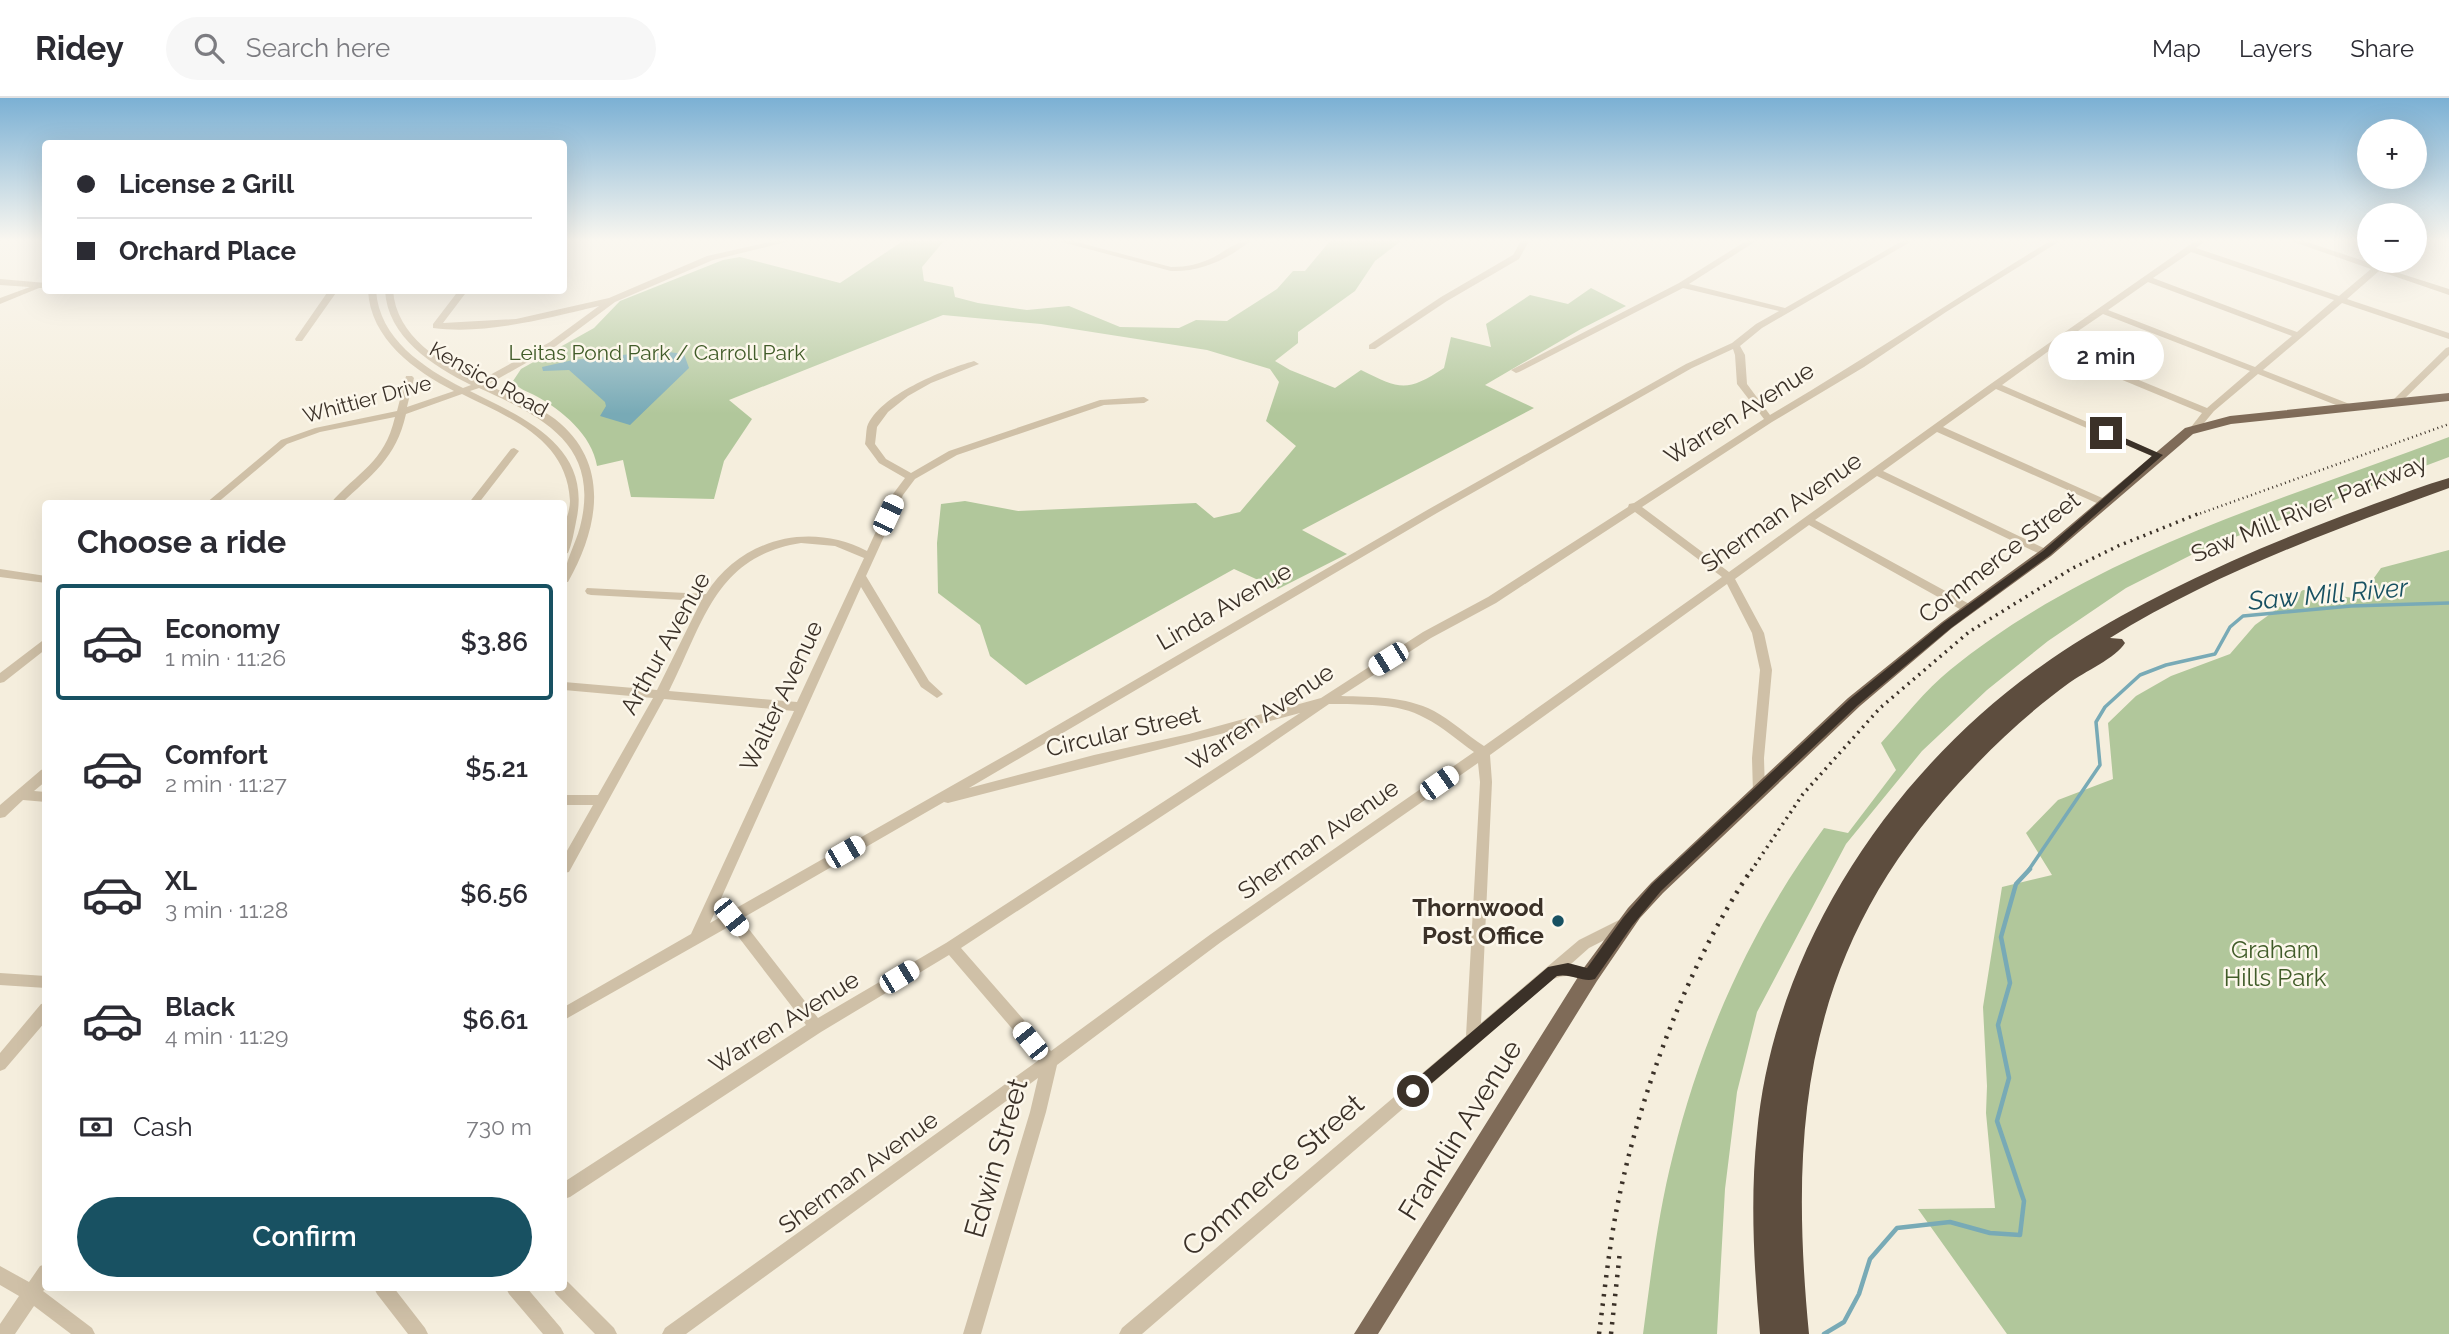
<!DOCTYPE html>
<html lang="en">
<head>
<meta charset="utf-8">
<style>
  :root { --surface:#fff; --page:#f7f7f7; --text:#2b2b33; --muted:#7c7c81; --line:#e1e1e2; --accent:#185162 }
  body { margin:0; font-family:Raleway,sans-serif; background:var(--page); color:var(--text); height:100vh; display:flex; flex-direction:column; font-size:26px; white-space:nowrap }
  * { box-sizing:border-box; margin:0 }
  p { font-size:23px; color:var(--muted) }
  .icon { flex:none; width:38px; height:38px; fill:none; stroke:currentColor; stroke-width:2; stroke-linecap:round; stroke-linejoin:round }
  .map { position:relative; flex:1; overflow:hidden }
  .side { position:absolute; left:42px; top:402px; width:525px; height:791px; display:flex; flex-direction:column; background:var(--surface); border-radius:7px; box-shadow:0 7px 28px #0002 }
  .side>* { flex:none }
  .top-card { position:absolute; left:42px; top:42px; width:525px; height:154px; border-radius:7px; box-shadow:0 7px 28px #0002; display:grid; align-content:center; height:154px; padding:0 35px; background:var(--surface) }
  .buttons { position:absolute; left:2357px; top:21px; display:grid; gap:14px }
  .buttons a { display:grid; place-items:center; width:70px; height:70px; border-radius:50%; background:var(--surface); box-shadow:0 7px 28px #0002; font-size:35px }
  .end { position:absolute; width:32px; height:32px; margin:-16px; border:9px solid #3b3128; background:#fff; box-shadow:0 0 0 4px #fff }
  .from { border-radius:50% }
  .bubble { position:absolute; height:49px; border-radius:24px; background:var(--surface); box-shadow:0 7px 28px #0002; font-size:23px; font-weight:600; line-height:49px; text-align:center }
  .car { position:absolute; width:21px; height:42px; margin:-21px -10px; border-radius:9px; box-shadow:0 0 5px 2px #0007; background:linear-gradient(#fff 24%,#345 0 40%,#fff 0 76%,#345 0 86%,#fff 0) }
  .top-card b { display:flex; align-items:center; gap:24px; height:66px; font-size:26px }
  .top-card b+b { border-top:2px solid var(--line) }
  .top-card i { width:18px; height:18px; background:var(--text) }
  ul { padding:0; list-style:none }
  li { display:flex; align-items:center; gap:21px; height:116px; margin:0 14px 10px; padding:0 21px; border:4px solid transparent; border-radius:7px }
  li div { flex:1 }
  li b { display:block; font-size:26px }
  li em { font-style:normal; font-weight:600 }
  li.current { border-color:var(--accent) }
  li>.icon { width:63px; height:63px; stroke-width:1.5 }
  h2 { padding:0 35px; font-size:32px; line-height:84px }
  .pay { display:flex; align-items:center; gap:18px; height:77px; padding:0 35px; font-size:26px }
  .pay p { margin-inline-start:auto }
  .button { display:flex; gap:14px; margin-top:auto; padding:14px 35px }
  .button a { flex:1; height:80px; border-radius:42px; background:var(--accent); color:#fff; font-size:28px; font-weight:600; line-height:80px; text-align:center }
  header { display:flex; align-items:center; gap:42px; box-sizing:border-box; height:98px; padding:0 35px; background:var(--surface); border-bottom:2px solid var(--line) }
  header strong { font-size:33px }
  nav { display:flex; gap:38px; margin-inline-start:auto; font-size:24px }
  .search { width:490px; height:63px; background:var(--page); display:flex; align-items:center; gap:18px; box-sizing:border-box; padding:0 24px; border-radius:38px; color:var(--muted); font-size:26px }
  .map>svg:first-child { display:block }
  .green { fill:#b1c79b }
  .water { fill:#78aab6 }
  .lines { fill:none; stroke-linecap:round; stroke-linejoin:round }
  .stream-far1 { stroke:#78aab6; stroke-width:3.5 }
  .stream { stroke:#78aab6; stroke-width:4.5 }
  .minor { fill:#cfc0a7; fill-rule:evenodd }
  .major { fill:#7f6b58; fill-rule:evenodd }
  .highway { fill:#5d4d3e; fill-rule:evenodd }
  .rail-far2 { stroke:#3b3128; stroke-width:2.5; stroke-dasharray:1 3.5; stroke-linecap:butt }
  .rail-far1 { stroke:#3b3128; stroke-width:3.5; stroke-dasharray:2 5; stroke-linecap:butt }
  .rail { stroke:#3b3128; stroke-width:4.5; stroke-dasharray:2.5 7; stroke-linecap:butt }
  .route { fill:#3b3128 }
  .poi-dot { fill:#185162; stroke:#fcf7eb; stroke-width:2.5 }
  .labels { text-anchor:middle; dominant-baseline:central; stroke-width:5; stroke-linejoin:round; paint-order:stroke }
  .far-park-label { font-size:21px; fill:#415c29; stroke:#fcf7eb }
  .far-street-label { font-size:21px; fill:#3b3128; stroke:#fcf7eb }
  .street-label { font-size:24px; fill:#3b3128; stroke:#fcf7eb }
  .poi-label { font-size:24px; font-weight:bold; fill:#3b3128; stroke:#fcf7eb; text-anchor:end }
  .park-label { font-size:24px; fill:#415c29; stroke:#fcf7eb }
  .water-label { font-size:26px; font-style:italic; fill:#185162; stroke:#fcf7eb }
  .near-street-label { font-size:28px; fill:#3b3128; stroke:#fcf7eb }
</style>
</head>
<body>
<header>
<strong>Ridey</strong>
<div class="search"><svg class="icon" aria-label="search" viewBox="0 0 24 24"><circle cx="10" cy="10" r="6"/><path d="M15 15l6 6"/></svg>Search here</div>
<nav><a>Map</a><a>Layers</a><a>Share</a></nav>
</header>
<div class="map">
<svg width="2449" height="1236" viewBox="0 0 2449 1236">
  <rect width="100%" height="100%" fill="#f5eedd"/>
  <path class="green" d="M903 143H944L922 169 924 183 953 189 955 199 978 205 1027 212 1069 208 1120 229 1179 230 1196 222 1227 223 1277 191 1293 173H1305L1330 143H1401L1375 163 1355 193 1298 234V245L1275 263 1290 272 1335 290 1361 272C1400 291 1406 295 1444 270L1451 239 1491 249 1486 226 1530 197 1568 206 1591 190 1626 208 1581 231 1485 287 1534 310 1302 432 1347 456 1278 491 1234 471 1026 587 990 558 980 527 938 495 937 445 941 406 965 403 1018 413 1196 405 1214 420 1240 414 1296 348 1266 323 1279 284 1270 271 1207 252 1041 226 943 217 729 302 752 321 724 363 714 401 631 399 623 362 597 368C592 337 562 312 536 298 527 293 518 291 513 283L521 271 594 230 620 203 723 162 740 159 840 185Z
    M2449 339V359L2203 451 2126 490 2048 543 1987 592 1922 653 1846 746 1757 914 1737 994 1725 1091 1717 1236H1643C1651 1176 1658 1116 1673 1057 1702 939 1752 828 1824 730L1848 735 1896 672 1881 645C1903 621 1925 592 1950 572 2095 454 2278 404 2449 339Z
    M2449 452V1236H2007L1918 1111 1995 1110 1986 1015 1987 988 1983 909 2002 789 2052 777 2026 735 2058 702 2113 681 2108 625 2136 598 2171 578 2230 556 2255 527 2303 492 2359 501 2381 470Z"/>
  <path class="water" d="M661 253 684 256 689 270 630 327 600 318 606 308 605 304 569 272 543 273 542 269 573 262Z"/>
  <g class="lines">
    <path class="stream-far1" d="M2028 773 2100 667 2096 624 2105 609 2140 577 2166 567 2215 556 2230 529 2243 518 2351 508 2449 505"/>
    <path class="stream" d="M1824 1236 1844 1224 1859 1196 1870 1161 1897 1130 1950 1124 1990 1135 2020 1137 2024 1103 1997 1023 2009 980 1998 927 2010 885 2001 839 2016 786 2030 771"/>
    <path class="minor" d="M774 143H790L713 162 615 204 556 248 487 287C510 297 535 306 555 321 611 365 599 429 568 484H564C564 464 575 448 580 429 601 347 543 319 479 290L470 293C526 321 593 349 576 424 574 434 572 446 568 455L564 456C564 447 563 438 564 429 566 421 570 412 570 403 567 341 510 320 462 296L406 316C396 361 372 376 341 406H330C358 373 384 366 395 319L320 334 287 346 216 406H205L281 342 315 330 397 313 406 278H412L414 280 407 309 454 293C415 273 370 241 368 192H376C379 241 424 270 463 290L471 287C433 268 387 239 385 192H393C396 239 442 265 479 283L550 244 599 208C547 220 487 237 433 230V226L459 192H468L443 225 516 221 609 200 707 158Z
      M1058 143H1073L1171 169C1187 169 1200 166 1214 159 1227 152 1236 143 1250 143 1227 162 1200 174 1171 173Z
      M1521 143H1529L1519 161 1447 203 1375 251H1369V247L1441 199 1513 157Z
      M1746 143H1756L1689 186 1785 210 1902 143H1912L1762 230 1740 248 1745 257 1747 286 1770 317C1865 261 1956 200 2050 143H2060L1946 214 1864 269 1772 324 1642 409 1729 474 1992 285 2195 143H2205L2196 150 2339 198 2371 171 2291 143H2304L2376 167 2381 163H2390L2383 170 2449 191V197L2379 173 2347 201 2449 235V241L2342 205 2263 272 2352 307V311H2346L2258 276 2214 313 2199 331 2196 332 2191 329 2202 315 2050 252 2002 287 2163 357 2158 360 2154 359 1996 291 1943 329 2109 403V407H2101L1937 334 1883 373 2050 453 2051 455 2050 457H2042L1877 378 1815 422 1973 508 1975 511 1973 514H1965L1809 427 1735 481 1764 535 1772 572 1764 660 1765 695 1764 698H1754L1753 695 1752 660 1760 572 1752 535 1727 486 1490 657 1492 684 1481 925 1579 842 1627 818 1632 820 1634 824 1632 828 1589 850 1571 866 1595 873 1597 877 1595 881C1578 886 1574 872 1553 881L1142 1236H1119L1122 1230 1466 938 1480 684 1478 665 1221 844 1057 967 1046 1014 981 1236H963L1030 1014 1038 980 686 1236H662L665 1230 1039 962 949 857 821 934 570 1099 564 1101V1084L806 927 730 828 564 922V909L691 836 794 613 664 601 569 774 564 775V758L593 707H564V697H598L653 600 564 592V584L657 592 701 503 591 497 587 496 585 493 587 490 706 496C740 441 809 423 867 453L893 396 905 380 879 365 865 346C866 341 866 334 867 329 879 297 943 272 974 263L979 266 931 285 908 298 888 314 877 329 875 346 886 361 911 375 949 353 1100 302 1144 299 1149 302 1144 305 1104 307 957 357 915 381 903 397 866 478 929 583 943 596 937 600 921 589 861 489 710 825 1020 649 1429 411 1686 266 1732 245 1756 226 1779 213 1683 190 1519 274 1516 275 1511 272 1679 185ZM2191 154 2334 202 2297 234 2153 180ZM2148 184 2292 238 2255 269 2108 212ZM2103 216 2250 273 2207 310 2056 248ZM1733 251 1735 257 1737 286 1764 321 1634 405 1629 406 1628 409 1488 499 1423 534 1321 600 1189 636 1094 657 969 690 1437 415 1692 270ZM1635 414 1722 479 1484 648C1467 637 1451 622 1434 613 1405 598 1372 599 1341 598L1431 540 1496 505ZM801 445 835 448 864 460 797 604 669 593C703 526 715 458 801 445ZM1329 606C1361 607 1397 604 1425 620 1443 629 1458 643 1474 654L1211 836 1051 953 961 850 1252 659ZM1300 615 946 845 818 920 741 821 944 704 948 705C1065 674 1183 647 1300 615Z
      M0 181 46 185V190H39L0 206V200L30 189 0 187Z
      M329 192H338L302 243H296L295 241Z
      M2449 249V257L2398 307H2392V303L2446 250Z
      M514 350 519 353 478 406H468L511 351Z
      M0 471 46 478V485L0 479Z
      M46 540V551L4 584 0 585V575Z
      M46 670V683L34 693 46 694V704L23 702 5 719 0 720V707L41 672Z
      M0 875 46 878V890L0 887Z
      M46 905V923L5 971 0 973V955L41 906Z
      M46 1166V1190L43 1193 92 1230 95 1236H71L34 1208 15 1236H0V1226L19 1198 0 1187V1168L29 1184 40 1168Z
      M564 1182 568 1184 614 1230 617 1236H595L556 1196 553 1190H564Z
      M374 1190H394L425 1230 428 1236H408L377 1196Z
      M506 1190H527L561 1230 564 1236H543L509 1196Z"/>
    <path class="major" d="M2449 295V303L2231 326 2193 336 2051 458 1952 530 1860 608 1663 795 1640 820 1597 883 1378 1236H1354L1583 871 1628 810 1651 785 1848 600 1942 524 2041 452 2185 330 2230 318Z"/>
    <path class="highway" d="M2449 380V390C2333 432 2215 475 2110 540L2122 541 2125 545C2116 560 2084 574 2069 585 2035 610 2003 638 1974 669 1809 838 1787 1010 1809 1236H1760C1754 1169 1750 1102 1757 1035 1774 850 1891 675 2040 569 2100 526 2166 493 2232 463 2279 442 2326 424 2374 406 2399 397 2424 387 2449 380Z"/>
    <path class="rail-far2" d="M2196 417 2449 326"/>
    <path class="rail-far1" d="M1751 773 1803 696 1880 610 1969 534 2071 471 2118 448 2200 415"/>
    <path class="rail" d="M1599 1236C1604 1198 1608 1159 1615 1120 1636 1006 1686 867 1752 771
      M1611 1236 1620 1153"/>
  </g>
  <linearGradient id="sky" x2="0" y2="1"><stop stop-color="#7bb0d4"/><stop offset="0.45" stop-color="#faf7f0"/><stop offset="1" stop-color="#faf7f0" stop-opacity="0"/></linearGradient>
  <rect width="2449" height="316" fill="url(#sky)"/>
  <path class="route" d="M2103 333H2109L2163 357 2050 457 1951 530 1858 607 1661 793 1632 828 1595 881C1583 885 1572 875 1557 878L1418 997H1408L1406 993 1408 988 1548 869 1568 865 1587 870 1623 820 1652 786 1850 601 1943 525 2043 453 2152 358 2103 337Z"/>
  <circle class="poi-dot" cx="1558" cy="823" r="7"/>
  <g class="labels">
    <g class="far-park-label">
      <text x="657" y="254">Leitas Pond Park / Carroll Park</text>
    </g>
    <g class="far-street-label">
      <text transform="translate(489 281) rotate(29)">Kensico Road</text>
      <text transform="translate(367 301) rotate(-15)">Whittier Drive</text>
    </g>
    <g class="street-label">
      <text transform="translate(1739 315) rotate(-32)">Warren Avenue</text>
      <text transform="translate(2309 410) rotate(-22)">Saw Mill River Parkway</text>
      <text transform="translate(1781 414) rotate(-35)">Sherman Avenue</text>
      <text transform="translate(1999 459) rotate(-38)">Commerce Street</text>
      <text transform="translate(1224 508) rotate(-30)">Linda Avenue</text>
      <text transform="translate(665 545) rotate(-61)">Arthur Avenue</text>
      <text transform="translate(781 598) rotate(-65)">Walter Avenue</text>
      <text transform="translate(1260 619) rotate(-34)">Warren Avenue</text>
      <text transform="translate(1123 633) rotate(-13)">Circular Street</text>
      <text transform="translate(1318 741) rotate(-35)">Sherman Avenue</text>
      <text transform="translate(784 924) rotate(-32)">Warren Avenue</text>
      <text transform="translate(858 1074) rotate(-36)">Sherman Avenue</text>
    </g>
    <g class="poi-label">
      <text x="1544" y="809">Thornwood<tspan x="1544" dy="28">Post Office</tspan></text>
    </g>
    <g class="park-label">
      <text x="2275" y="851">Graham<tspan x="2275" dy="28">Hills Park</tspan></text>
    </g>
    <g class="water-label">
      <text transform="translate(2328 496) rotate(-5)">Saw Mill River</text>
    </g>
    <g class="near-street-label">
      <text transform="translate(1460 1032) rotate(-58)">Franklin Avenue</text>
      <text transform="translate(996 1060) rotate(-74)">Edwin Street</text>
      <text transform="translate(1273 1077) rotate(-41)">Commerce Street</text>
    </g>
  </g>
</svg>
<div class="buttons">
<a>+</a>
<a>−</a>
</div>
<i class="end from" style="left:1413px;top:993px"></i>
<i class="end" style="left:2106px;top:335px"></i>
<div class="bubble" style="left:2048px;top:233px;width:116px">2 min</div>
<i class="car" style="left:888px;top:417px;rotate:25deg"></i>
<i class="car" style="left:1388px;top:561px;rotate:238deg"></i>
<i class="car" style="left:1439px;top:685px;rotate:55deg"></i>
<i class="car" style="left:845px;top:754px;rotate:60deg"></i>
<i class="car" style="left:731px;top:819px;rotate:141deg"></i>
<i class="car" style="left:899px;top:879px;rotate:59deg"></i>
<i class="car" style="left:1030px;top:943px;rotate:321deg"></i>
<div class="top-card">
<b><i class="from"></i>License 2 Grill</b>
<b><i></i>Orchard Place</b>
</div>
<section class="side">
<h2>Choose a ride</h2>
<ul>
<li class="current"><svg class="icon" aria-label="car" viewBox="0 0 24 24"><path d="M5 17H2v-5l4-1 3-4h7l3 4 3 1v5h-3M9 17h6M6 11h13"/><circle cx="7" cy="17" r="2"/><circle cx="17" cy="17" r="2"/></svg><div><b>Economy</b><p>1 min · 11:26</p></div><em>$3.86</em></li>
<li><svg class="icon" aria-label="car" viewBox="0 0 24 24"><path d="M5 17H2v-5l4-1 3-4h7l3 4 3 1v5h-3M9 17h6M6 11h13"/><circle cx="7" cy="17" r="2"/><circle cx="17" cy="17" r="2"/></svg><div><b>Comfort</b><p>2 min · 11:27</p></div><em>$5.21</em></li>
<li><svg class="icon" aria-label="car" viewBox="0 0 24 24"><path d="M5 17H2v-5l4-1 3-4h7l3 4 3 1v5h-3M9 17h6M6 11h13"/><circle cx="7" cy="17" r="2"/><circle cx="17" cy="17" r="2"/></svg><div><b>XL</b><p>3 min · 11:28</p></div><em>$6.56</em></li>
<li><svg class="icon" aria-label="car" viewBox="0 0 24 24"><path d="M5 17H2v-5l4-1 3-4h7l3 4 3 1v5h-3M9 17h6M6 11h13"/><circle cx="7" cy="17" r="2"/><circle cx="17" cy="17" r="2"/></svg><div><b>Black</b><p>4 min · 11:29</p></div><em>$6.61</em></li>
</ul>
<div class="pay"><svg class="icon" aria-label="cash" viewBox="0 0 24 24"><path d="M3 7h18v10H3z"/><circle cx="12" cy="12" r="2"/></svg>Cash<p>730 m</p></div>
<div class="button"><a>Confirm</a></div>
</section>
</div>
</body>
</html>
